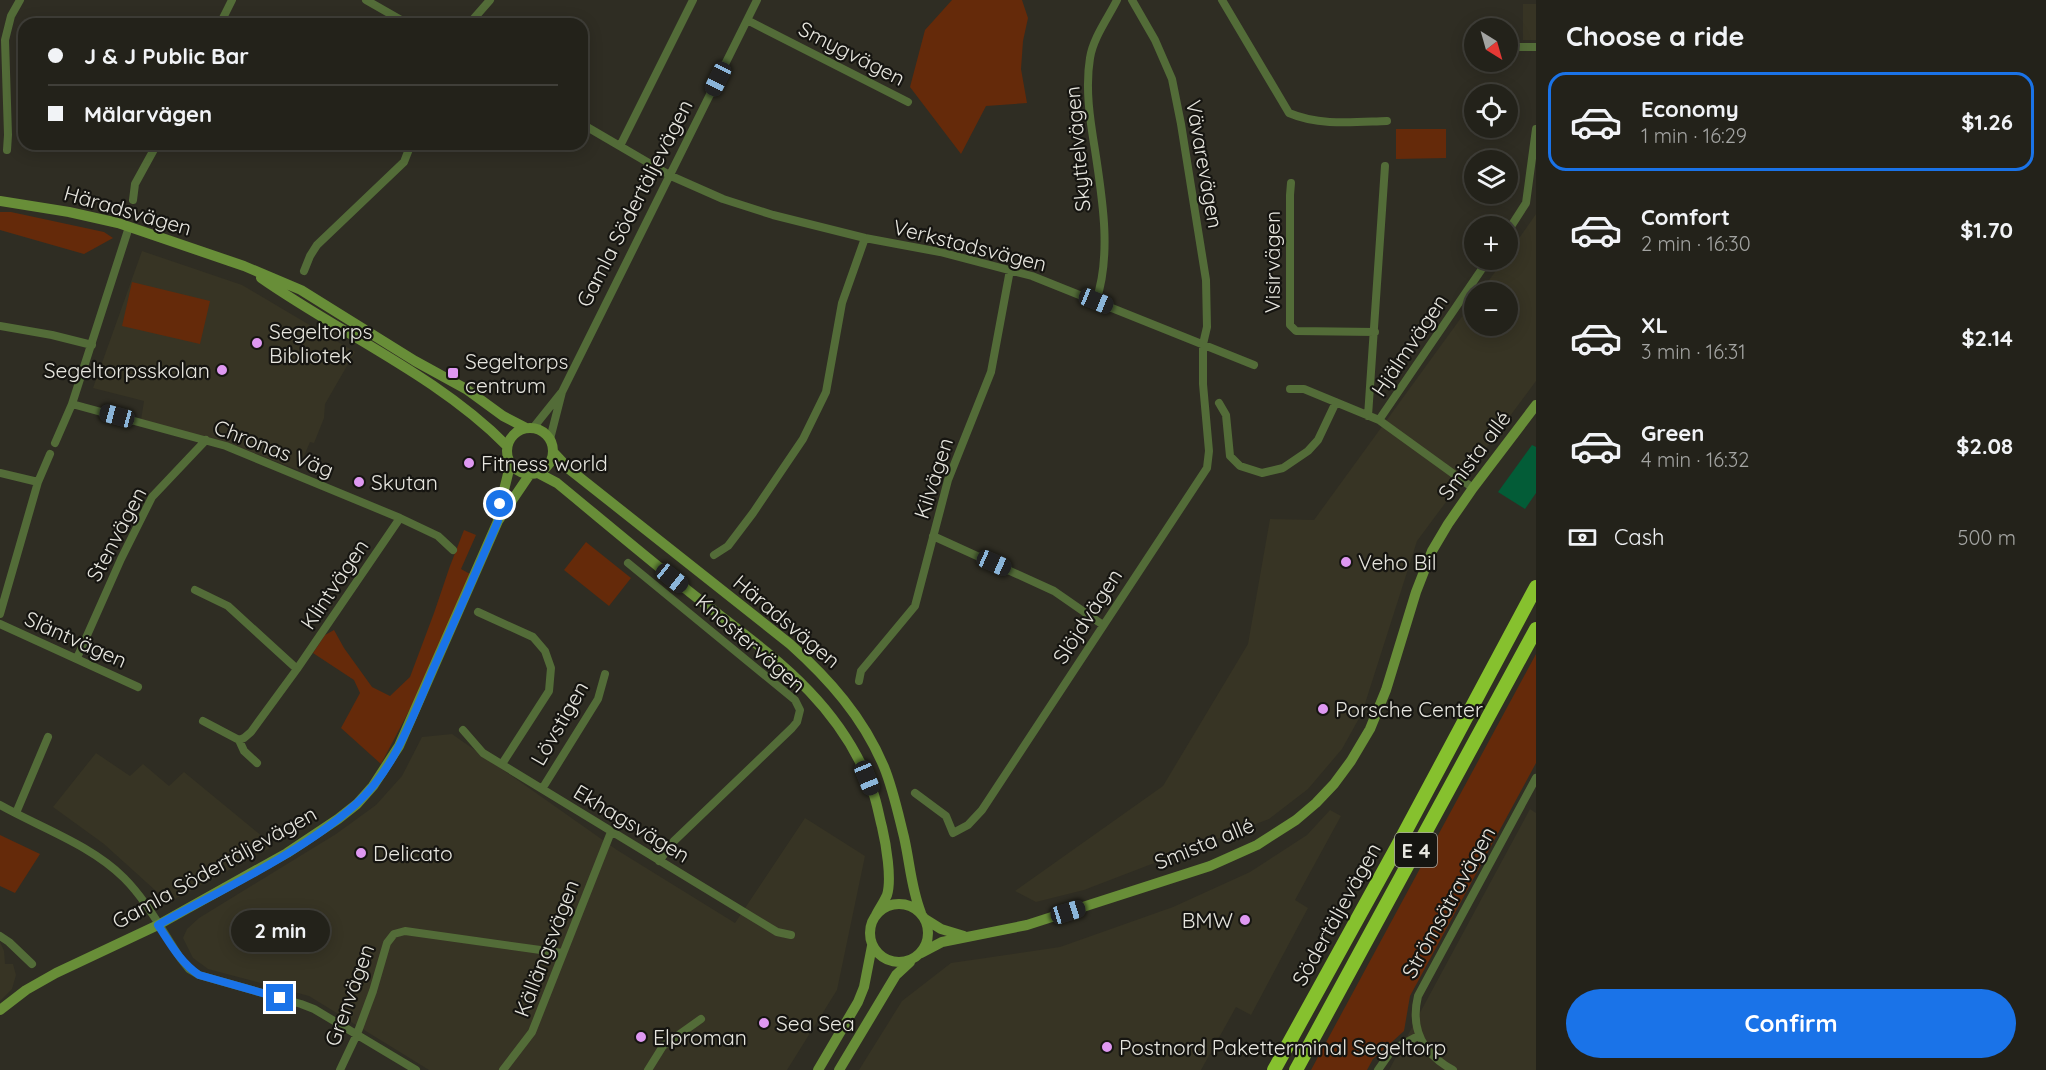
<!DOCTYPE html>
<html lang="en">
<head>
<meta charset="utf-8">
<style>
  :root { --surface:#23221a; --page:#2f2f27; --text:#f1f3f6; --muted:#a3a4a2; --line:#403f39; --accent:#1a73e8 }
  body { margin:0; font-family:Quicksand,sans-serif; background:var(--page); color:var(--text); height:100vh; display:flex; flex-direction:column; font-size:22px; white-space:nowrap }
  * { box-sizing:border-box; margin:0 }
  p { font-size:20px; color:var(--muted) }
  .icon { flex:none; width:33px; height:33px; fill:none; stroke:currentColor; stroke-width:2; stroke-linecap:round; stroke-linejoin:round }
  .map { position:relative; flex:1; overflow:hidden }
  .sheet { display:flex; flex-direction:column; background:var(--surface); width:510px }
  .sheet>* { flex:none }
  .top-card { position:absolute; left:18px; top:18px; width:570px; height:132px; border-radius:18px; box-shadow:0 3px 15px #0003,0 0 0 2px var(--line); display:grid; align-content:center; height:132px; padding:0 30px; background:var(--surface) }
  .needle { width:39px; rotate:143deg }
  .tools { position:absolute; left:1464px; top:18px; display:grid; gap:12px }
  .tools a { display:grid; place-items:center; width:54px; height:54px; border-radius:50%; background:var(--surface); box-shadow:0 3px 15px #0003,0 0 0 2px var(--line); font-size:30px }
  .end { position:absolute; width:27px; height:27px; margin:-14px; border:8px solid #1a73e8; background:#fff; box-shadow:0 0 0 3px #fff }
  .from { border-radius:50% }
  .bubble { position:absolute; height:42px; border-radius:21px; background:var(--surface); box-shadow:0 3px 15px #0003,0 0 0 2px var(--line); font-size:20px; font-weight:800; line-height:42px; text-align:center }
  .car { position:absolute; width:18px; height:36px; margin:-18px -9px; border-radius:8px; box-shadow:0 0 4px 2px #0007; background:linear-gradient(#222 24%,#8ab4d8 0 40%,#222 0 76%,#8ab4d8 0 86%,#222 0) }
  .top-card b { display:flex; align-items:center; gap:21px; height:57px; font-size:22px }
  .top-card b+b { border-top:2px solid var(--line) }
  .top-card i { width:15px; height:15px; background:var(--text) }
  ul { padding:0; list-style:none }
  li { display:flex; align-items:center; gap:18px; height:99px; margin:0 12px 9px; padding:0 18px; border:3px solid transparent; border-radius:18px }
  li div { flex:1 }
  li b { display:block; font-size:22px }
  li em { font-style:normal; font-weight:800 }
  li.on { border-color:var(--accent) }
  li>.icon { width:54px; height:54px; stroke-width:1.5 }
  h2 { padding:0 30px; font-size:27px; line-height:72px }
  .pay { display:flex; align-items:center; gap:15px; height:66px; padding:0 30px; font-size:22px }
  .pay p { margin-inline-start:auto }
  .button { display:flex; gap:12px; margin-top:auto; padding:12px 30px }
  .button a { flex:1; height:69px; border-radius:36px; background:var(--accent); color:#fff; font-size:24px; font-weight:800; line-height:69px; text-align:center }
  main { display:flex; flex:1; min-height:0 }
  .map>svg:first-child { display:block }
  .built { fill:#373424 }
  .green { fill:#652a0a }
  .water { fill:#035c37 }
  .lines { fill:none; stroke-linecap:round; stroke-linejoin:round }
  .street { stroke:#536c38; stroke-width:8 }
  .secondary { stroke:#688e38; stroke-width:10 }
  .highway { stroke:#86c12e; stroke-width:14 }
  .route { stroke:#1a73e8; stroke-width:8 }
  .poi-dot { fill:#df98f2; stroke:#161511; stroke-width:2 }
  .labels { text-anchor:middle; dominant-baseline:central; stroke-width:4.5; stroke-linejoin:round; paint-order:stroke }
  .shield { fill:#161511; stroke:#a8a7a1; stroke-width:1.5 }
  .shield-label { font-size:20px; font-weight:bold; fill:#e7e6df }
  .street-label { font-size:21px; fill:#e7e6df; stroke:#161511 }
  .poi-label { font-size:21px; fill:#e7e6df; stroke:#161511; text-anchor:start }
</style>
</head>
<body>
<main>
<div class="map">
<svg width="1536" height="1070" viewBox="0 0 1536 1070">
  <rect width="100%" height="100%" fill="#2f2d23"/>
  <path class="built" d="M1523 4H1536V40H1523Z
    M1536 214V381L1417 541 1362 713 1342 749 1308 789 1269 819 1084 890 1036 902 1015 891 1163 786 1248 644 1270 519 1314 520 1474 300V326H1508V292H1480L1504 260H1508V254Z
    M142 251 242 285 355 352 325 404 324 418 314 443 310 442 298 470 228 443 141 420 144 401 93 388Z
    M452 734 617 850 735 923 805 818 865 856 837 990 787 1070H429L309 996 208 969 193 958 183 938 187 929 199 918 336 834 376 805 402 776 422 737Z
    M96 753 130 776 143 764 169 786 184 772 263 837 270 848 173 900 156 891 104 844 53 807Z
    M1530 809 1536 813V1070H1389Z
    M1330 810 1341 816 1295 900 1308 908 1251 1015 1236 1007 1201 1070H859L902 1001 951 963 1060 947 1173 907 1250 872 1307 835Z
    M0 942 4 951 5 964H13L16 975 12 989 0 1001Z"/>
  <path class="green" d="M952 0H1022L1028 18 1023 41 1021 69 1027 103 986 106 961 154 910 87 925 30Z
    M1396 129H1446V158L1396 159Z
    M11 212 104 232 113 238 84 254 0 230V212Z
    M132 282 210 301 200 344 122 326Z
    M464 530 476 535 461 569 470 574 421 688 381 764 341 728 360 693 354 680 313 653 325 635 334 630 344 648 372 687 390 696 410 677 434 613 450 566Z
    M586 542 631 578 609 606 564 570Z
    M1536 654V763L1410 996 1404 1031 1373 1059 1367 1070H1311Z
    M0 835 40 854 15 893 0 886Z"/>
  <path class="water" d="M1532 445 1536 447V493L1525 509 1498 492Z"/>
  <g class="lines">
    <path class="street" d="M366 0 408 24
      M1222 0 1289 113C1319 126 1354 122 1387 121
      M747 20 908 102
      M220 24 232 0
      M469 24 490 0
      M1510 47H1536
      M582 124 671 176 723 199 773 215 865 238 940 252 1032 276 1254 365
      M620 146 693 0
      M7 150 8 135 5 40 11 16 20 0
      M1291 183 1290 195V325L1296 331 1375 332
      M133 200 135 184 157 144
      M129 227 72 404 226 446 400 518 438 536 453 550
      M1508 231 1526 203 1536 129
      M304 271 310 256 317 245 404 162 411 144
      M1096 301C1112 254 1102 197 1095 150 1090 120 1085 88 1090 58 1093 38 1108 18 1117 0
      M0 326 52 335 92 345
      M1290 389H1304L1379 420 1473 488
      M1219 403 1226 415 1230 456 1240 466 1262 473 1283 468 1308 451 1318 440 1336 402
      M1368 416 1385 166
      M1379 420 1488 260
      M533 428 561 393
      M550 439 562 392 757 0
      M55 443 72 404
      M0 473 38 482
      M933 536 1054 591 1103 625
      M714 555 728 546 753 513 803 439 826 392 842 303 865 238
      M628 563 795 700 800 710 797 722 792 728 674 841 659 861
      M195 590 228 606 297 669
      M478 612 533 637 545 651 551 668 549 691 502 764
      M0 614 38 482 50 454
      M0 624 138 687
      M77 658 121 559 152 497 206 440
      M859 681 861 671 915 606 948 480 991 372 1010 270
      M203 721 239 740 244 751 257 763
      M463 730 483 753 777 932 791 935
      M239 740 244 738 251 732 297 669 400 518
      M542 789 598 699 605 674
      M915 793 946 816 953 833 968 825 982 810 1207 468 1209 451 1203 384V344L1207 327 1206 280 1181 124 1172 79 1155 40 1132 0
      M0 805C41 828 91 845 124 878 147 901 163 932 181 959L189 969 199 975 301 1004 314 1009 416 1070
      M16 813 48 737
      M0 936 9 942 32 964
      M340 1070 357 1034 373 991 387 943 394 934 405 931 562 953
      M503 1070 532 1032 611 832
      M648 1070 663 1046 701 1019
      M1378 1070 1392 1050 1418 1036
      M1453 1070C1423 1054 1410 1029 1418 996L1536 778"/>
    <path class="secondary" d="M0 201 69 212 118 223 244 266 301 290 415 361 466 389 503 416 526 428
      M261 278C341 334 438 376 507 446
      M507 451a23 23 0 1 1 46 0a23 23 0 1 1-46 0Z
      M553 452 569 469 790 644C829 679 863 717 884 767 893 789 898 813 904 837 910 863 911 888 921 913
      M538 473 557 483C602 520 646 557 691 593 766 652 839 698 873 792 877 803 879 816 882 827 886 844 892 879 887 895 884 902 879 909 876 915
      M498 519C500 500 507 482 510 464
      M870 933a29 29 0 1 1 58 0a29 29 0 1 1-58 0Z
      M925 919 941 929 964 936
      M921 953 942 942 1027 925 1210 866 1257 845 1296 820 1316 803 1334 784 1351 761 1370 729 1386 690 1416 592 1432 551 1448 524 1473 488 1536 405
      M0 1010 26 990 56 973 158 925 287 853 338 819 357 804 373 786 399 746 498 521 530 474
      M818 1070 858 1002 864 987 872 946
      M839 1070 896 975 910 962"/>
    <path class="highway" d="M1274 1070 1397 847 1536 587
      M1296 1070 1536 629"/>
  </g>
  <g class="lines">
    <path class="route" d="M280 998 199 975C180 962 170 943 158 925 221 890 303 852 356 804 396 768 413 715 434 667 456 618 477 570 498 521L500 504"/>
  </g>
  <g class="poi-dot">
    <circle cx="257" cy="343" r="6"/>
    <circle cx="222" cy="370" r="6"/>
    <rect x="447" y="367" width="12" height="12" rx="3"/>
    <circle cx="469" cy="463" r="6"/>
    <circle cx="359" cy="482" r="6"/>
    <circle cx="1346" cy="562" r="6"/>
    <circle cx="1323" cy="709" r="6"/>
    <circle cx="361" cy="853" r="6"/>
    <circle cx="1245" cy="920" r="6"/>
    <circle cx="764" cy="1023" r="6"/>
    <circle cx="641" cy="1037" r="6"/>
    <circle cx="1107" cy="1047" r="6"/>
  </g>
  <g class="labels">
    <rect class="shield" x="1395" y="833" width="42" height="34" rx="4.5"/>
    <g class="shield-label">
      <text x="1416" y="850">E 4</text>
    </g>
    <g class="street-label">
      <text transform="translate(852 53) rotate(27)">Smygvägen</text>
      <text transform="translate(1077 149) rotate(-95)">Skyttelvägen</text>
      <text transform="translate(1205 164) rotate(80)">Vävarevägen</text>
      <text transform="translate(634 203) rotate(-63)">Gamla Södertäljevägen</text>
      <text transform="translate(128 210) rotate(16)">Häradsvägen</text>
      <text transform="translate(970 245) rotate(14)">Verkstadsvägen</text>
      <text transform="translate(1272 262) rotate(-90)">Visirvägen</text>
      <text transform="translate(1409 345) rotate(-56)">Hjälmvägen</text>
      <text transform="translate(274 448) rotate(21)">Chronas Väg</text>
      <text transform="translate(1474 455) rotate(-53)">Smista allé</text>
      <text transform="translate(933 478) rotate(-72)">Kilvägen</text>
      <text transform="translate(116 534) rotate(-62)">Stenvägen</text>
      <text transform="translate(334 584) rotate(-56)">Klintvägen</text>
      <text transform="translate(1087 616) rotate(-57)">Slöjdvägen</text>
      <text transform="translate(787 621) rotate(40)">Häradsvägen</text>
      <text transform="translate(76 639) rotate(24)">Släntvägen</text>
      <text transform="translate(751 643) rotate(41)">Knostervägen</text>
      <text transform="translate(559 723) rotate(-60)">Lövstigen</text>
      <text transform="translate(632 823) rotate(31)">Ekhagsvägen</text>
      <text transform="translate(1204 843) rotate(-22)">Smista allé</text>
      <text transform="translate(214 867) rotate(-29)">Gamla Södertäljevägen</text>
      <text transform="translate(1448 902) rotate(-61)">Strömsätravägen</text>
      <text transform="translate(1336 914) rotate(-61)">Södertäljevägen</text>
      <text transform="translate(546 948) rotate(-69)">Källängsvägen</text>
      <text transform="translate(349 995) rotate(-70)">Grenvägen</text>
    </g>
    <g class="poi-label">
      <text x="269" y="331">Segeltorps<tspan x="269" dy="24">Bibliotek</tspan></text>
      <text x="465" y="361">Segeltorps<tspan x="465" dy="24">centrum</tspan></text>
      <text x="210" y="370" text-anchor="end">Segeltorpsskolan</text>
      <text x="481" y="463">Fitness world</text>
      <text x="371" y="482">Skutan</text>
      <text x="1358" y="562">Veho Bil</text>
      <text x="1335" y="709">Porsche Center</text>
      <text x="373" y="853">Delicato</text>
      <text x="1233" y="920" text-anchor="end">BMW</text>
      <text x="776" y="1023">Sea Sea</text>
      <text x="653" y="1037">Elproman</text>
      <text x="1119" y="1047">Postnord Paketterminal Segeltorp</text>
    </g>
  </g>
</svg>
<div class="tools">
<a><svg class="needle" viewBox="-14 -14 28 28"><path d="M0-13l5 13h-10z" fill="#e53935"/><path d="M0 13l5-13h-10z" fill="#a3a4a2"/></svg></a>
<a><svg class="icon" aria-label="locate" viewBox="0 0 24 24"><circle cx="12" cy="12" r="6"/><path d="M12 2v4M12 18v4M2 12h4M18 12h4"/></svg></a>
<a><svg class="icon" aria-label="layers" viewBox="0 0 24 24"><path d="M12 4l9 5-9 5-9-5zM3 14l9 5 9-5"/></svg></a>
<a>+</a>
<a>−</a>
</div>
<i class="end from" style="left:500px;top:504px"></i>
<i class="end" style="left:280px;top:998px"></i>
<div class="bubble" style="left:231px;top:910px;width:99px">2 min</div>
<i class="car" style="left:718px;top:79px;rotate:206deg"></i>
<i class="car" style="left:1096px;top:301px;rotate:112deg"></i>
<i class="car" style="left:117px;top:416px;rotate:285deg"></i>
<i class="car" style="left:994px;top:563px;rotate:114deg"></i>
<i class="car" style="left:672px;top:578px;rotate:129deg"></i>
<i class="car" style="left:867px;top:778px;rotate:158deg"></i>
<i class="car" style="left:1068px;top:912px;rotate:73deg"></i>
<div class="top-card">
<b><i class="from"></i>J &amp; J Public Bar</b>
<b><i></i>Mälarvägen</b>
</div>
</div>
<section class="sheet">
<h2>Choose a ride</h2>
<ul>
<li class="on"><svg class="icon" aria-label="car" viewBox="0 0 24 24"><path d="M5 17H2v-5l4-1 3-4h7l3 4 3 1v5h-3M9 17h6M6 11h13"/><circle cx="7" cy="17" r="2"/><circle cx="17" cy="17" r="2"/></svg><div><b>Economy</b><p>1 min · 16:29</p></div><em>$1.26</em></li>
<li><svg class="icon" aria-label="car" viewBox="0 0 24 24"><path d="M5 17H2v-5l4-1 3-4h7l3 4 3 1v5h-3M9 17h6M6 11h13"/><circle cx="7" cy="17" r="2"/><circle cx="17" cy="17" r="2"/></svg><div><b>Comfort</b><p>2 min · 16:30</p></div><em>$1.70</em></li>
<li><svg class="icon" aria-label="car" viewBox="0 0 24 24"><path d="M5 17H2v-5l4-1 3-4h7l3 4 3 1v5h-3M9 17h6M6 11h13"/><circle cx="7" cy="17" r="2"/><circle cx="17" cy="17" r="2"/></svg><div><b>XL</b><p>3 min · 16:31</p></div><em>$2.14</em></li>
<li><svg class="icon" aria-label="car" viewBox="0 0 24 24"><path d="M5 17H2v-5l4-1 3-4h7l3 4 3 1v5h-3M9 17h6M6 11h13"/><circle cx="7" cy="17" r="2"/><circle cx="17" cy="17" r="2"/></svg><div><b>Green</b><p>4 min · 16:32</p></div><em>$2.08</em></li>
</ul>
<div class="pay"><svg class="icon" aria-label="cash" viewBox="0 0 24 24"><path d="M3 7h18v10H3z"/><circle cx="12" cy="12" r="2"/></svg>Cash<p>500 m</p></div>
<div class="button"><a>Confirm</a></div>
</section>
</main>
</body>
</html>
